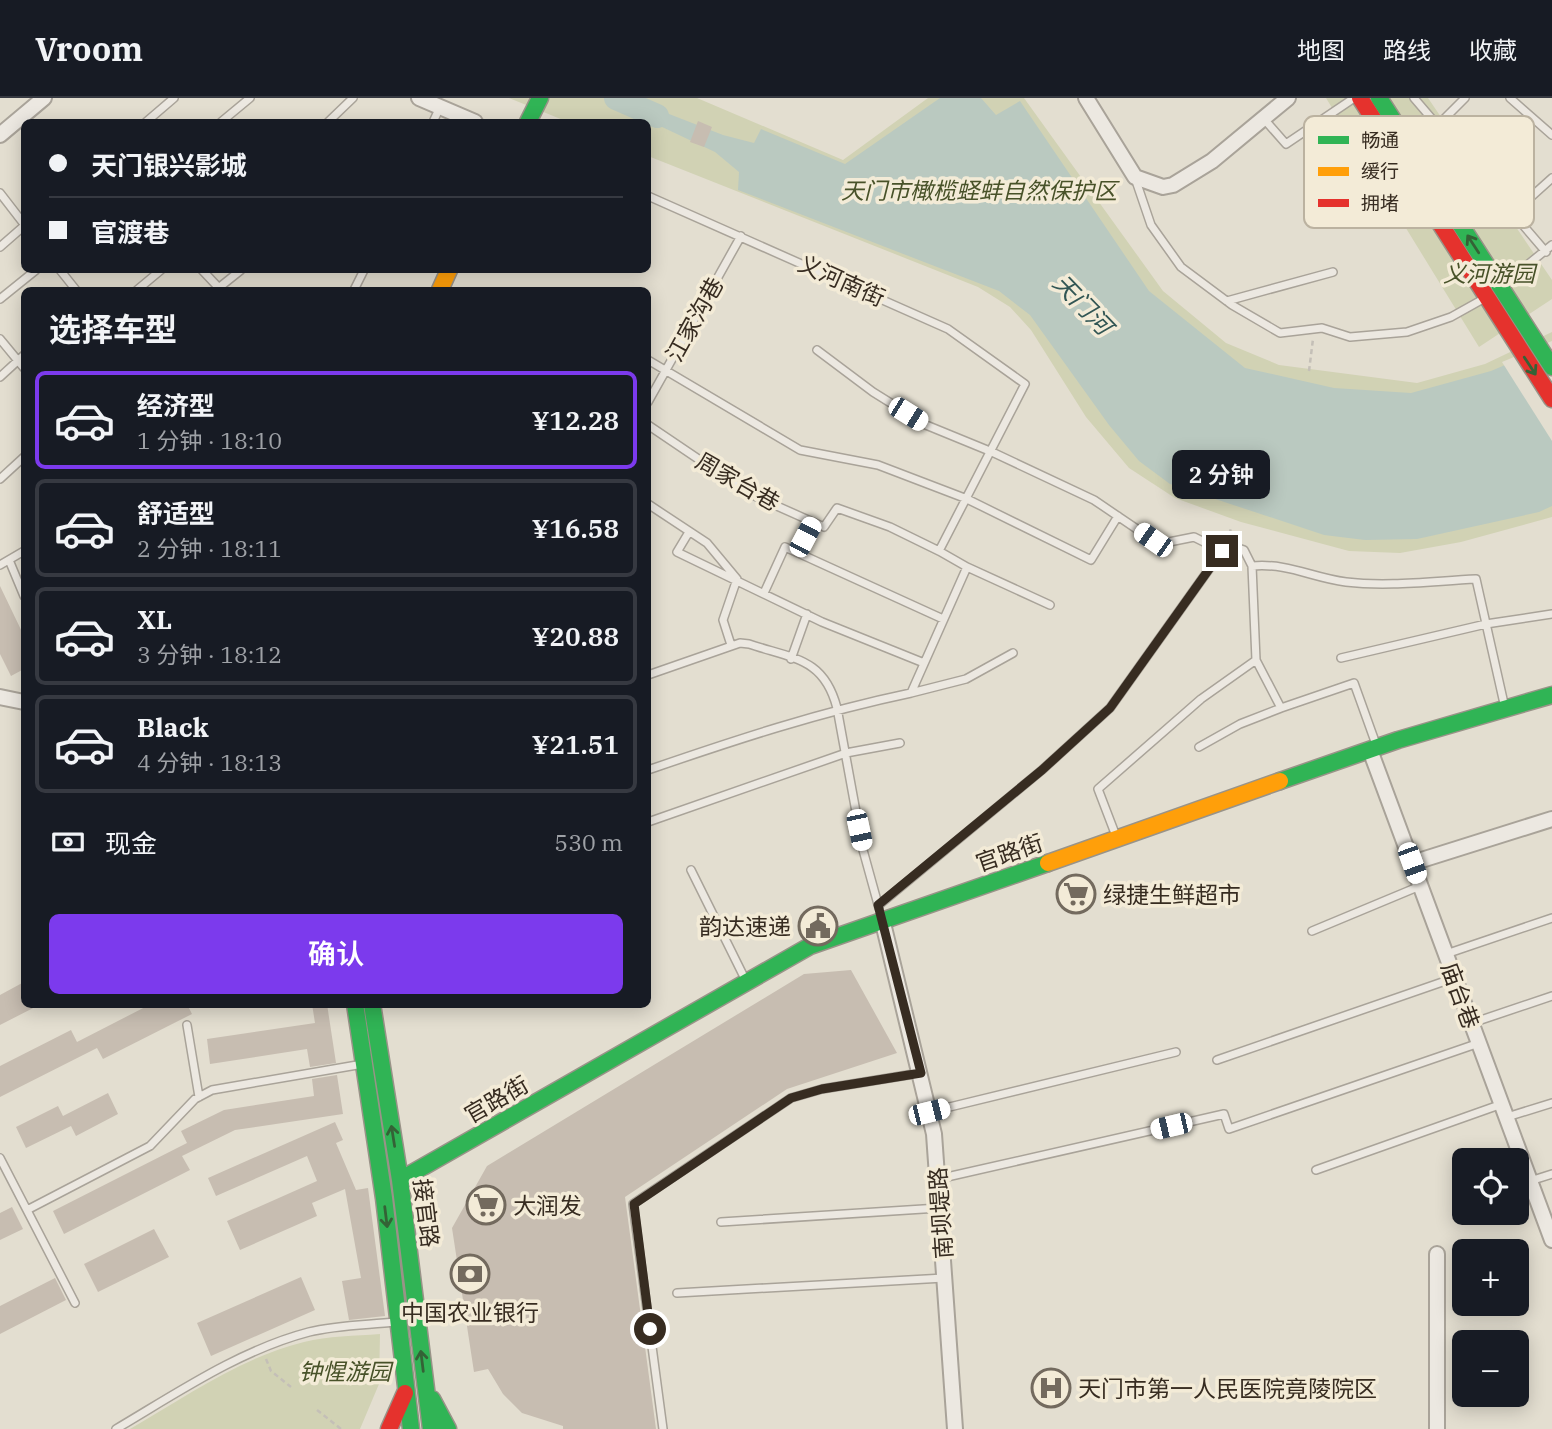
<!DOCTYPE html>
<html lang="zh">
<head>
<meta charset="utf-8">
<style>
  :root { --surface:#171b24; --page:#20242c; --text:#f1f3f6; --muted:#9ea1a6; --line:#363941; --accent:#7c3aed }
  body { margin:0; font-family:"IBM Plex Serif","Noto Sans SC",serif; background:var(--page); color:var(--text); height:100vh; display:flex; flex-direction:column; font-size:26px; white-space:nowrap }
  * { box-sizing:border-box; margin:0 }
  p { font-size:23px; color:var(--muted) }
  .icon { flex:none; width:38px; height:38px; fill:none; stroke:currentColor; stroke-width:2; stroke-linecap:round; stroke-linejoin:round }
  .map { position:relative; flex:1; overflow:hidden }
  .sheet { position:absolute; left:21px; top:189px; width:630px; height:721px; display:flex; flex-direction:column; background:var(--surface); border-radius:10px; box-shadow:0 4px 18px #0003 }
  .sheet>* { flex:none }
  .top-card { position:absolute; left:21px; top:21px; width:630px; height:154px; border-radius:10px; box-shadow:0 4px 18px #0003; display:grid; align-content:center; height:154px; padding:0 28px; background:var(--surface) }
  .buttons { position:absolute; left:1452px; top:1050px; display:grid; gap:14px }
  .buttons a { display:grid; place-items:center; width:77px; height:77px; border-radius:10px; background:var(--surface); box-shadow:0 4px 18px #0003; font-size:35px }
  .end { position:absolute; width:32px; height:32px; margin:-16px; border:9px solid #372c21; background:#fff; box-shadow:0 0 0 4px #fff }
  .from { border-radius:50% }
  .bubble { position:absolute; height:49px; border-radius:10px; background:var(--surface); box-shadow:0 4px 18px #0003; font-size:23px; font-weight:600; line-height:49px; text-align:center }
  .car { position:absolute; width:21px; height:42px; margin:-21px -10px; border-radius:9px; box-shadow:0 0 5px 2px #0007; background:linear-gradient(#fff 24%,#345 0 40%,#fff 0 76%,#345 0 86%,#fff 0) }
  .top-card b { display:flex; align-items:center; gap:24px; height:66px; font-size:26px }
  .top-card b+b { border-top:2px solid var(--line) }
  .top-card i { width:18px; height:18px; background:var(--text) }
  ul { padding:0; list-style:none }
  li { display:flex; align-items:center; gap:21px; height:98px; margin:0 14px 10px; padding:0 14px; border:4px solid var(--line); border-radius:10px }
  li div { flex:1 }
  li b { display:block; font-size:26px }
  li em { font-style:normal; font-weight:600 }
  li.active { border-color:var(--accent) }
  li>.icon { width:63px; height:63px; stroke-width:1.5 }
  h2 { padding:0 28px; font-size:32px; line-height:84px }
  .pay { display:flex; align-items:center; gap:18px; height:77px; padding:0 28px; font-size:26px }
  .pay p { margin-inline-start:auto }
  .cta { display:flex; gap:14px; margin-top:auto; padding:14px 28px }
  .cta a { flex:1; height:80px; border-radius:10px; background:var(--accent); color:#fff; font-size:28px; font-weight:600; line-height:80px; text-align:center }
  header { display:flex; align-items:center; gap:42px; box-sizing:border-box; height:98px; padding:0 35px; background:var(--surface); border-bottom:2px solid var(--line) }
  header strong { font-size:33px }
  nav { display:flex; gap:38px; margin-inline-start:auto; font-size:24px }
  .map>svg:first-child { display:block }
  .green { fill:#d1d2b4 }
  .water { fill:#bac9c0 }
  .pier { fill:#e3ded0 }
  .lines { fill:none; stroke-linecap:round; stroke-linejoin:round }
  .river { stroke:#bac9c0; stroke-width:24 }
  .building { fill:#c7bdb1 }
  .lane-casing { stroke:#a9a399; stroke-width:10 }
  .street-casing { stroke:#a9a399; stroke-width:18 }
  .fast-casing { stroke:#999388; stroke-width:19 }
  .slow-casing { stroke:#999388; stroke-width:19 }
  .jam-casing { stroke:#999388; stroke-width:19 }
  .path { stroke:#c4bfb7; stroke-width:2.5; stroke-dasharray:5 3.5; stroke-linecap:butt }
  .lane { stroke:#ece8e1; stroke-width:7 }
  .street { stroke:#ece8e1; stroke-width:14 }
  .fast { stroke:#30b455; stroke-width:16 }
  .slow { stroke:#ff9f0a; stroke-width:16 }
  .jam { stroke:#e5322d; stroke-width:16 }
  .oneway { stroke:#346236 }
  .route { stroke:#372c21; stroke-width:9 }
  .labels { text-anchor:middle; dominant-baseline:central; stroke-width:7; stroke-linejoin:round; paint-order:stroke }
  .park-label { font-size:23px; font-style:italic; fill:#485229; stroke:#f3ebd7 }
  .street-label { font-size:23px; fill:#372c21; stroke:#f3ebd7 }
  .poi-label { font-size:23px; fill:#372c21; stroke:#f3ebd7; text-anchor:start }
  .water-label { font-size:24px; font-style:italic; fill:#325654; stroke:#f3ebd7 }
  .key { fill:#f3ebd7; stroke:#bbb2a0; stroke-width:2 }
  .key-label { font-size:19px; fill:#372c21 }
</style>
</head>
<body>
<header>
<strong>Vroom</strong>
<nav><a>地图</a><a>路线</a><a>收藏</a></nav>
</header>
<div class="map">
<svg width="1552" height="1331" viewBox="0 0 1552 1331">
  <rect width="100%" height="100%" fill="#e3ded0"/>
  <path class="green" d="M509 0H697L843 62 928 0H1024L1163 193 1226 245 1279 267 1417 285 1485 266 1552 234V419L1461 444 1400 455 1349 453 1241 424 1175 400 1129 370 1086 319 1031 232 1010 209 978 189 648 58V24H568Z
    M1326 0H1428L1552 182V201L1479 249Z
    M380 1236 379 1286 360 1331H130C185 1299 242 1259 304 1244 328 1238 355 1238 380 1236Z"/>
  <path class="water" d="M628 0 723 37 754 45 761 31 845 66 940 0H981L996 17 1020 3 1149 193 1245 270 1334 290 1411 295 1491 273 1552 247V408L1539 414 1417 441 1365 442 1324 437 1170 386 1139 363 1109 327 1030 217 999 193 738 92 739 74 715 54 624 11Z"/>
  <path class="pier" d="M1552 243V343L1502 264Z"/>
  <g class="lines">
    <path class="river" d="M616 0 657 18"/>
  </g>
  <path class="building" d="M698 23 712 29 704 49 690 44Z
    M0 488 24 538V571L11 578 0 556Z
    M851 872 897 955 787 991 625 1099 656 1331H563V1328L522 1315 503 1296 488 1271 474 1274 452 1130 487 1068 804 876Z
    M24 884V906H41L0 927V897Z
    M151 906H187L192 916 103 961 97 950 0 999V968L71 932 77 944Z
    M312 906H327L336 965 310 969 307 951 210 966 207 941 315 925Z
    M337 977 343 1016 235 1032 182 1058 190 1072 64 1136 53 1113 187 1045 181 1033 224 1012 314 998 312 981Z
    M108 995 118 1016 76 1038 71 1028 26 1050 16 1029 58 1008 63 1018Z
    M335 1024 343 1042 336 1045 356 1092 368 1090 385 1218 349 1222 342 1183 361 1180 345 1091 312 1105 317 1118 240 1152 227 1123 317 1083 307 1058 216 1098 208 1080Z
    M12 1109 23 1131 0 1142V1115Z
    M154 1131 169 1159 98 1194 84 1166Z
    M301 1179 315 1212 211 1258 197 1225Z
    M55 1180 66 1202 0 1236V1208Z"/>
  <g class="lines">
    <defs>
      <path id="lane" d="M1414 0 1546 154
        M1510 0 1552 37
        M1264 21 1286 46 1354 0
        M146 24 174 0
        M221 24 250 0
        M328 24 353 0
        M433 24 440 9
        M1437 28 1465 0
        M1135 80 1151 127 1181 169 1232 207 1280 235 1322 230 1350 239 1407 234 1451 219 1485 200
        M0 95 24 126
        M648 98 948 231 1025 286 939 453 967 469 911 595C820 614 735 642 648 672
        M1512 116 1552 80
        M0 149 24 128
        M60 172 76 192
        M202 172 219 190
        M1500 189 1552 147
        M137 192 161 172
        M216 192 241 172
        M354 192 364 172
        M0 201 36 172
        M1227 203 1333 174
        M0 241 24 270
        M817 252 873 294 926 327 992 354 1094 402 1153 442 1164 445 1194 439 1222 453 1229 447 1244 452 1252 468 1256 562 1281 610 1354 585 1377 649
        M648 262 800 352 878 367 967 401 1091 462 1118 418
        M0 279 24 257
        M648 304 741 138
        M648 327 750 396 824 429 837 410 890 429 939 453
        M0 381 24 359
        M648 406 707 445 737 481 723 522 731 547
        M689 434 677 454 822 524 924 565
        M797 454 813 424
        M9 462 24 498
        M0 467 24 453
        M1252 468C1289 465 1310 479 1346 484 1388 489 1433 483 1476 481L1505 610
        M967 469 1050 507
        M764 495 785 449 943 521
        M1341 560 1486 526 1552 516
        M791 561 807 516
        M648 577 740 545 749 546C794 561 824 560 837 610L863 752 879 810
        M911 595 966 581 1013 555
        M1199 649 1240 626 1281 610
        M648 724 846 655 900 645
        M1116 738 1098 691 1201 601 1256 562
        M691 772 746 883
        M879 807 1042 672 1110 610 1222 453
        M1312 833 1420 788
        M1446 856 1552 820
        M1472 925 1552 898
        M187 927 199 999
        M1217 962 1454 880
        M929 1014 1176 954
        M1507 1019 1552 1005
        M0 1060 75 1205
        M1316 1072 1502 1006
        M938 1081 1224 1016 1229 1031 1479 945
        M1530 1083 1552 1076
        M27 1112 150 1048 195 1001 212 992 363 966
        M721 1124 939 1110
        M677 1195 944 1180
        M116 1331C177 1295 240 1252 309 1234 337 1227 367 1227 395 1224
        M663 1331 633 1106 791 1000 822 991 920 975"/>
      <path id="street" d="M419 0 475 24
        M1086 0 1135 79 1163 89 1173 87 1212 63 1288 0
        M0 37 44 0
        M0 599 24 604
        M1370 652 1552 1142
        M1412 765 1552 721
        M882 821 934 1036 955 1331
        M1437 1331V1156"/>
      <path id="fast" d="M1379 0 1552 269
        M528 24 540 0
        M1280 683 1398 642 1552 597
        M355 906 384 1100 411 1331
        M372 906 400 1082 431 1331
        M400 1082 810 848 1048 765
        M432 1301 448 1331"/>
      <path id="slow" d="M440 192 449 172
        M1048 765 1280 683"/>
      <path id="jam" d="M1360 0 1552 301
        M389 1331 405 1295"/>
    </defs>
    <use href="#lane" class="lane-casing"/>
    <use href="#street" class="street-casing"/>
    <use href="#fast" class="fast-casing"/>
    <use href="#slow" class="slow-casing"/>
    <use href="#jam" class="jam-casing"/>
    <path class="path" d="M1309 273 1313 241
      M1229 436 1232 428
      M266 1261 271 1273 291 1289
      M317 1312 341 1331"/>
    <use href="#lane" class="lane"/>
    <use href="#street" class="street"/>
    <use href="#fast" class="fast"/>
    <use href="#slow" class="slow"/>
    <use href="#jam" class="jam"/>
  </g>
  <defs><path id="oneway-shaft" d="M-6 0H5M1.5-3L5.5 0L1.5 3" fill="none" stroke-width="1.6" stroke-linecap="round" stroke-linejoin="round" transform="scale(1.75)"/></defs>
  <g class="oneway">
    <use href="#oneway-shaft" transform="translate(1473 146) rotate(-123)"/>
    <use href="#oneway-shaft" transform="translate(1530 268) rotate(57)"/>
    <use href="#oneway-shaft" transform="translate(393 1038) rotate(-99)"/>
    <use href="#oneway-shaft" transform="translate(386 1119) rotate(83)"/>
    <use href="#oneway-shaft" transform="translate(422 1263) rotate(-97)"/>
  </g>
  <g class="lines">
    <path class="route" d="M650 1231 634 1106 791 1000 822 991 921 975 878 807 1042 672 1110 610 1222 453"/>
  </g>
  <defs>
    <symbol id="supermarket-ring" viewBox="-11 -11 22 22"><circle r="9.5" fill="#f3ebd7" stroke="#736a5e" stroke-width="1.5"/><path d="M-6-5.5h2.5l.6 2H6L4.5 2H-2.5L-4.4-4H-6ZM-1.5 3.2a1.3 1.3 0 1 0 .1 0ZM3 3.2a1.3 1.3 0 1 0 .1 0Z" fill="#736a5e"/></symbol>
    <symbol id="civic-ring" viewBox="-11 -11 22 22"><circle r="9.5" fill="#f3ebd7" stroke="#736a5e" stroke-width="1.5"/><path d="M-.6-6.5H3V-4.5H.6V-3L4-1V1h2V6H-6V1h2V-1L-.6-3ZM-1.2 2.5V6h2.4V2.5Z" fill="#736a5e"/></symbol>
    <symbol id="bank-ring" viewBox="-11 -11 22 22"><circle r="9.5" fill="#f3ebd7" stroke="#736a5e" stroke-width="1.5"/><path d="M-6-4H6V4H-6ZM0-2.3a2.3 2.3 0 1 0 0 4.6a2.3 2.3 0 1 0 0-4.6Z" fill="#736a5e"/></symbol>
    <symbol id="hospital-ring" viewBox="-11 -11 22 22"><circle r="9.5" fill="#f3ebd7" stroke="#736a5e" stroke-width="1.5"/><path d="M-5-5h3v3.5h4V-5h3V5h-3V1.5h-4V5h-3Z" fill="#736a5e"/></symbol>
  </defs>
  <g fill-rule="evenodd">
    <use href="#supermarket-ring" x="1054" y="774" width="44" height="44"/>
    <use href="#civic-ring" x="796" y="806" width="44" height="44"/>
    <use href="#supermarket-ring" x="464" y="1085" width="44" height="44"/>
    <use href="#bank-ring" x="448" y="1154" width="44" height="44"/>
    <use href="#hospital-ring" x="1029" y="1268" width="44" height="44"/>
  </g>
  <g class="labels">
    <g class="park-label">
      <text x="979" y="92">天门市橄榄蛏蚌自然保护区</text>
      <text x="1489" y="175">义河游园</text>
      <text x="345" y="1273">钟惺游园</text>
    </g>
    <g class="street-label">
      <text transform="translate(842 182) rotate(24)">义河南街</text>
      <text transform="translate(694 221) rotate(-61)">江家沟巷</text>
      <text transform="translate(738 383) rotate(30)">周家台巷</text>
      <text transform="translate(1009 754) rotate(-19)">官路街</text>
      <text transform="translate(1461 897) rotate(70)">庙台巷</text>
      <text transform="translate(496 1001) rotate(-30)">官路街</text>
      <text transform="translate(427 1115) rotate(83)">接官路</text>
      <text transform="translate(940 1115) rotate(-94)">南坝堤路</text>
    </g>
    <g class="poi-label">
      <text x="1103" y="796">绿捷生鲜超市</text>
      <text x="791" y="828" text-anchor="end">韵达速递</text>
      <text x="513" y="1107">大润发</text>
      <text x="470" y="1214" text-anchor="middle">中国农业银行</text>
      <text x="1078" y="1290">天门市第一人民医院竟陵院区</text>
    </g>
    <g class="water-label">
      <text transform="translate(1083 206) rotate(46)">天门河</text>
    </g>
  </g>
  <rect x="1304" y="18" width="230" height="112" rx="10" class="key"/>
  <rect x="1318" y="38" width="31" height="8" fill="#30b455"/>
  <rect x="1318" y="69" width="31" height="9" fill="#ff9f0a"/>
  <rect x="1318" y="101" width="31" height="8" fill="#e5322d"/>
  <g class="key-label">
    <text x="1361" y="49">畅通</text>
    <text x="1361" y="80">缓行</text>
    <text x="1361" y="112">拥堵</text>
  </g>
</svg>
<div class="buttons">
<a><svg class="icon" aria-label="locate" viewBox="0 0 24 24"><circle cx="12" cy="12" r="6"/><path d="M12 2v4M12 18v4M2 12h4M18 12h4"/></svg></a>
<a>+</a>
<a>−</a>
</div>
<i class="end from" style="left:650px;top:1231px"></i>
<i class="end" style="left:1222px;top:453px"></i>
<div class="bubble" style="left:1172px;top:352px;width:98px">2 分钟</div>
<i class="car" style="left:908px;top:316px;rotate:122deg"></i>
<i class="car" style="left:805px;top:439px;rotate:28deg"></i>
<i class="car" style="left:1153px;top:442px;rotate:305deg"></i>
<i class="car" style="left:859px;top:732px;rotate:168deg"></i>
<i class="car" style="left:1412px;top:765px;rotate:160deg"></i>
<i class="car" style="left:929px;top:1014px;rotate:76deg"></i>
<i class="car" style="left:1171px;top:1028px;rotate:257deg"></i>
<div class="top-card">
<b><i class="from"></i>天门银兴影城</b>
<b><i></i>官渡巷</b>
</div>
<section class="sheet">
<h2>选择车型</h2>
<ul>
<li class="active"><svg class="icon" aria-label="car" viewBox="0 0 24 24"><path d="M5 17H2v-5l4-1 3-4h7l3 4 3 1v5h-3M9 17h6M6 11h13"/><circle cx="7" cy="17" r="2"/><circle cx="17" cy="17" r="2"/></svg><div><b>经济型</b><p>1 分钟 · 18:10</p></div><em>¥12.28</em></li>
<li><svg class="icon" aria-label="car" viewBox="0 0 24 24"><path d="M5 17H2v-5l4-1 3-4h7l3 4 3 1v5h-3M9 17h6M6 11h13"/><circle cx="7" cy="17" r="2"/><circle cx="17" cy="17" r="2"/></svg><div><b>舒适型</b><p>2 分钟 · 18:11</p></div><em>¥16.58</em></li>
<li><svg class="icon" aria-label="car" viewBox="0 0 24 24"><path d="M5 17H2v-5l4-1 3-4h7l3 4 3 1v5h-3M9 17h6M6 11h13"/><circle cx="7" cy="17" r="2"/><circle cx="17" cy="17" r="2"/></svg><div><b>XL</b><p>3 分钟 · 18:12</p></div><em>¥20.88</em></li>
<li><svg class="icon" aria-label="car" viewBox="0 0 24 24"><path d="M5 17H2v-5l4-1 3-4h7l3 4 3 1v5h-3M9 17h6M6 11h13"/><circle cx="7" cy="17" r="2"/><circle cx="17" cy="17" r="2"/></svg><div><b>Black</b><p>4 分钟 · 18:13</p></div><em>¥21.51</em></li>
</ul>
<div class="pay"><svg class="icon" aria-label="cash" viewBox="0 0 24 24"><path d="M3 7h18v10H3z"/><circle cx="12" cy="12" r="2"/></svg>现金<p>530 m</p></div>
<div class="cta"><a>确认</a></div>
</section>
</div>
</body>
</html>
